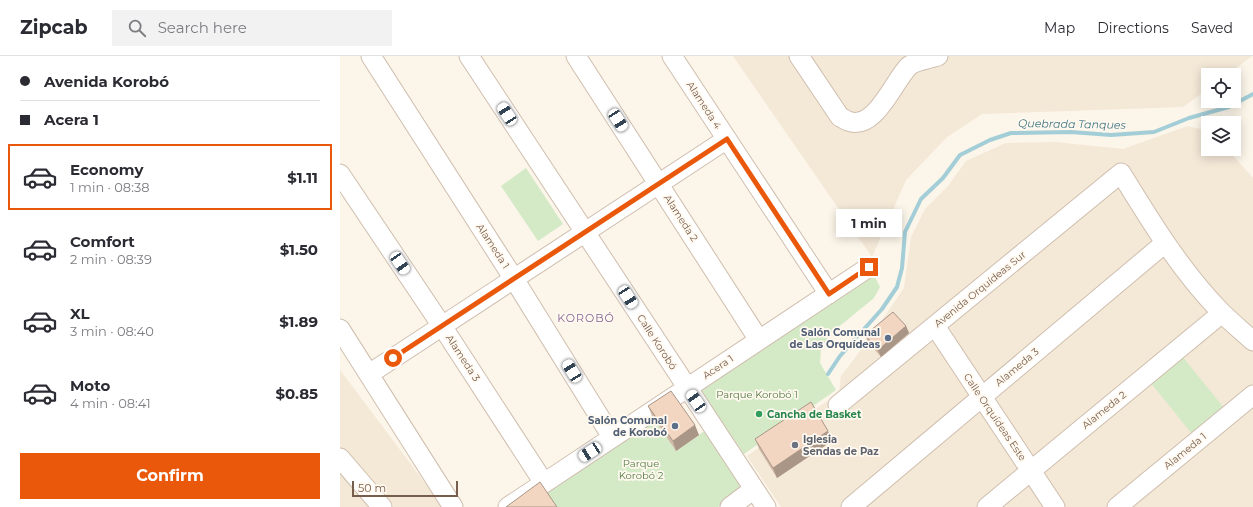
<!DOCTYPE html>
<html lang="en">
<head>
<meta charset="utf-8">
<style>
  :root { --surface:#fff; --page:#f2f2f3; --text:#2b2b33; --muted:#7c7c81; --line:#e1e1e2; --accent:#ea580c }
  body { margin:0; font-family:Montserrat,sans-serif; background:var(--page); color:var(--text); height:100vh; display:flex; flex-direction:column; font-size:15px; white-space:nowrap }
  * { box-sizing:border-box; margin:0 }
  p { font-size:13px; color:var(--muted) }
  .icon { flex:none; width:22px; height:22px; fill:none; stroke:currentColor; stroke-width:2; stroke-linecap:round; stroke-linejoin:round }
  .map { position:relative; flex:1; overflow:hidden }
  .side { display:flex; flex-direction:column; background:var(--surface); width:340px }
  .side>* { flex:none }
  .guide { display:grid; align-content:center; height:88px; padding:0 20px; background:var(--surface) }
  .controls { position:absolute; left:861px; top:12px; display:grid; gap:8px }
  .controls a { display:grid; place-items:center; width:40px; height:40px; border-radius:0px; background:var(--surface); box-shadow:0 2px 10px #0003; font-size:20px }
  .scale { position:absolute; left:12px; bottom:10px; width:106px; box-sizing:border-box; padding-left:4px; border:2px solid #775d4c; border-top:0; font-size:11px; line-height:14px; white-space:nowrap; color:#775d4c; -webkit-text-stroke:3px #fff9f0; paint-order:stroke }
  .end { position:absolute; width:18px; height:18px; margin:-9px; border:5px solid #ea580c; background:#fff; box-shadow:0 0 0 2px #fff }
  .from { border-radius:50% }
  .bubble { position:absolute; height:28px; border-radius:0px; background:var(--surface); box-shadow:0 2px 10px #0003; font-size:13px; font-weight:700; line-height:28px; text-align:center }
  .car { position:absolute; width:12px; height:24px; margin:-12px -6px; border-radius:5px; box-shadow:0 0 3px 1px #0007; background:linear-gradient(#fff 24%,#345 0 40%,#fff 0 76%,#345 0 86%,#fff 0) }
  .guide b { display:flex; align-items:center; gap:14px; height:38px; font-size:15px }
  .guide b+b { border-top:1px solid var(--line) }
  .guide i { width:10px; height:10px; background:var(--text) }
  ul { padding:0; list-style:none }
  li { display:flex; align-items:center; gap:12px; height:66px; margin:0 8px 6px; padding:0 12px; border:2px solid transparent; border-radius:0px }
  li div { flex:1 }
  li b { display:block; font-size:15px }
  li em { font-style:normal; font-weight:700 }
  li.selected { border-color:var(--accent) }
  li>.icon { width:36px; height:36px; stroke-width:1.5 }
  .button { display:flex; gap:8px; margin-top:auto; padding:8px 20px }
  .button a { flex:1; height:46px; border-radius:0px; background:var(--accent); color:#fff; font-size:16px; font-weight:700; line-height:46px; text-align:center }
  header { display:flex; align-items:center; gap:24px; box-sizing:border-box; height:56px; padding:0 20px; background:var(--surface); border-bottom:1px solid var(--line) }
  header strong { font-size:19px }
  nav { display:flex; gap:22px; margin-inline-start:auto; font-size:14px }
  .search { width:280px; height:36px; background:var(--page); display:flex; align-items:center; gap:10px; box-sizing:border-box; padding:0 14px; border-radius:0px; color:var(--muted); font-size:15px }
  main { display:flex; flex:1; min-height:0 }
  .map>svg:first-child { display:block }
  .residential { fill:#f4e8d7 }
  .green { fill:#d4eac7 }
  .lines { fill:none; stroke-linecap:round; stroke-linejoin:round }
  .stream { stroke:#a3ced8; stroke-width:4 }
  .minor-casing { stroke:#cfbeae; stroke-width:21 }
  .minor { stroke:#fff; stroke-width:19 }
  .wall { fill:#d0b8a6 }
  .shaded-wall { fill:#a99687 }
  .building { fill:#f2d6c1; stroke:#a99687 }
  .route { stroke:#ea580c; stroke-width:5 }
  .service-dot { fill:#5c6f8a; stroke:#fff9f0; stroke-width:1.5 }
  .leisure-dot { fill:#2e9e5b; stroke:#fff9f0; stroke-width:1.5 }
  .worship-dot { fill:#6b7280; stroke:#fff9f0; stroke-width:1.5 }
  .labels { text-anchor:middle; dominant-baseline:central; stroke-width:3.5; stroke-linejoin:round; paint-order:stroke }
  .street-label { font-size:10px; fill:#775d4c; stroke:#fff9f0 }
  .service-label { font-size:10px; font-weight:bold; fill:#4e5e75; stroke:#fff9f0; text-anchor:end }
  .park-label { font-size:10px; fill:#547c44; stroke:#fff9f0 }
  .leisure-label { font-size:10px; font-weight:bold; fill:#27864d; stroke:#fff9f0; text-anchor:start }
  .worship-label { font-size:10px; font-weight:bold; fill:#5b616d; stroke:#fff9f0; text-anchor:start }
  .water-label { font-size:11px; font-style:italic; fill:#437783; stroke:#fff9f0 }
  .neighbourhood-label { font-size:11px; letter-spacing:1px; fill:#856593; stroke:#fff9f0 }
</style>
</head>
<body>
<header>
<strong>Zipcab</strong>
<div class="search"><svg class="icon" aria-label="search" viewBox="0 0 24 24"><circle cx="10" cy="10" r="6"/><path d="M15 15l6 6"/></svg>Search here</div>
<nav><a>Map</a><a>Directions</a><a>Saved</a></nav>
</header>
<main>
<section class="side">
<div class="guide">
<b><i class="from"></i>Avenida Korobó</b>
<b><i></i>Acera 1</b>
</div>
<ul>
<li class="selected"><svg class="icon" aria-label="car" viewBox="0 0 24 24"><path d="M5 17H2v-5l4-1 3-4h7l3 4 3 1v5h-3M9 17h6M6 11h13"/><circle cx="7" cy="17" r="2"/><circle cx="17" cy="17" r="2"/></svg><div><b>Economy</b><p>1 min · 08:38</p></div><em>$1.11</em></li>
<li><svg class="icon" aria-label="car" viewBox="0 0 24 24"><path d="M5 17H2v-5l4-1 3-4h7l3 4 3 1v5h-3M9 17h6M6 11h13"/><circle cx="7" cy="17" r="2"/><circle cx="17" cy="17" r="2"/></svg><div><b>Comfort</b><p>2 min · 08:39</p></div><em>$1.50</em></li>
<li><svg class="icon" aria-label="car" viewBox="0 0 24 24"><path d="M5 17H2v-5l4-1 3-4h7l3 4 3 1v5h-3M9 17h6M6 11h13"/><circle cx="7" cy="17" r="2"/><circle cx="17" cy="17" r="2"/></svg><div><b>XL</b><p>3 min · 08:40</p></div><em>$1.89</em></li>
<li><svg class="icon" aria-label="car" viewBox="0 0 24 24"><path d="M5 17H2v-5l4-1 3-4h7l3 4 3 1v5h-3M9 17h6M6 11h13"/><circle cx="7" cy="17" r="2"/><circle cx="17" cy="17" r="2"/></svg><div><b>Moto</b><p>4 min · 08:41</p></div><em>$0.85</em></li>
</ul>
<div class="button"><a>Confirm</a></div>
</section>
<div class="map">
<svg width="913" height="451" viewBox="0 0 913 451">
  <rect width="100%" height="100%" fill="#fcf5e9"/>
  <path class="residential" d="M393 0H912L887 19H868V33L843 51 642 58 607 81 566 124 532 201Z
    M848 70 868 75V93H887L913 122V451H441L407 400 499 337 501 320 527 286 564 232 571 181 585 153 608 130 626 105 666 87 715 86 783 93Z
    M0 314 103 451H0Z"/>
  <path class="green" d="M186 112 223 168 198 185 161 130Z
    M531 213 540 231 534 242 490 278 481 293 480 307 496 334 404 398 356 328Z
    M842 300 884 352 852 378 810 326Z
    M312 360 336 395 366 374 400 425V432L398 437 378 451H213L203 436Z"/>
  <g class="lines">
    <path class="stream" d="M488 318 500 300 542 253 557 231 562 212 565 176 581 143 603 122 620 99 650 84 671 77 731 76 771 79 814 76 849 62 889 51 913 38"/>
    <defs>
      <path id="minor" d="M31 0 174 223 272 381
        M129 0 426 451
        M236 0 419 284
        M332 0 489 238
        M459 0 500 61C503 62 505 64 508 65 535 76 554 24 569 10 573 6 591 2 598 0
        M0 118 102 270 204 427
        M595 270 715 451
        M0 273 113 451
        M29 318 387 83
        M498 349 781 117C811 166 841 215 881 256 891 266 902 275 913 285
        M0 402 42 451
        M168 451 529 211
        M390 451 414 433
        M511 451 825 187
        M647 451 882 257
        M777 451 913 339"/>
    </defs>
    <use href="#minor" class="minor-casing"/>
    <use href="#minor" class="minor"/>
  </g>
  <path class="wall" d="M566 270 569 277 541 301 528 286 525 279Z
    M308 350 359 379 336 395 312 360Z
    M415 383 492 385 437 422 419 393Z"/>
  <path class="shaded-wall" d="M566 270 569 277 541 301 538 294Z
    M355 369 359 379 336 395 333 385Z
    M488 375 492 385 437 422 433 412Z"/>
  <path class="building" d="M553 256 566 270 538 294 525 279Z
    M331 335 355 369 333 385 308 350Z
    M471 346 488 375 433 412 415 383Z
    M200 426 217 451H166Z"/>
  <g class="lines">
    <path class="route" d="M53 302 387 83 489 238 529 211"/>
  </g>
  <g class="service-dot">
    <circle cx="548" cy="282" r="4"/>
    <circle cx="335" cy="370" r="4"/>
  </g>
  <circle class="leisure-dot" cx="419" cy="358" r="4"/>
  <circle class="worship-dot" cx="455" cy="389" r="4"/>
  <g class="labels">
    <g class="street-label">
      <text transform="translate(364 49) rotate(57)">Alameda 4</text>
      <text transform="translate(341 162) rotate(57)">Alameda 2</text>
      <text transform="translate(153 190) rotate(57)">Alameda 1</text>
      <text transform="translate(640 233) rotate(-39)">Avenida Orquídeas Sur</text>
      <text transform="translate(317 286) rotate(57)">Calle Korobó</text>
      <text transform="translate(123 302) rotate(57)">Alameda 3</text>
      <text transform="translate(378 311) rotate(-34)">Acera 1</text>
      <text transform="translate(677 311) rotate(-40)">Alameda 3</text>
      <text transform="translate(764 354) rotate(-39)">Alameda 2</text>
      <text transform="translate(655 361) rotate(56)">Calle Orquídeas Este</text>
      <text transform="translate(845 395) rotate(-39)">Alameda 1</text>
    </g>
    <g class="service-label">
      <text x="540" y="276">Salón Comunal<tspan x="540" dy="12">de Las Orquídeas</tspan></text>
      <text x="327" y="364">Salón Comunal<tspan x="327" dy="12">de Korobó</tspan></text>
    </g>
    <g class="park-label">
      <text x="417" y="338">Parque Korobó 1</text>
      <text x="301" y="407">Parque<tspan x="301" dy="12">Korobó 2</tspan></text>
    </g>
    <g class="leisure-label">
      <text x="427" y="358">Cancha de Basket</text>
    </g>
    <g class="worship-label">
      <text x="463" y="383">Iglesia<tspan x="463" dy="12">Sendas de Paz</tspan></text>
    </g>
    <g class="water-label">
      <text transform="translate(732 68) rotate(1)">Quebrada Tanques</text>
    </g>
    <g class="neighbourhood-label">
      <text x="246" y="262">KOROBÓ</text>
    </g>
  </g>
</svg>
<div class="controls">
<a><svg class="icon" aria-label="locate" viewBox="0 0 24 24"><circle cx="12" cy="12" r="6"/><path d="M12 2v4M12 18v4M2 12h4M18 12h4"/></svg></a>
<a><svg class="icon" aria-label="layers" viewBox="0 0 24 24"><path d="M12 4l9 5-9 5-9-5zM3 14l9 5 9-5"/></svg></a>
</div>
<div class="scale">50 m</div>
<i class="end from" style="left:53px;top:302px"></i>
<i class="end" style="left:529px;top:211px"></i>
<div class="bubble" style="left:496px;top:153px;width:66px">1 min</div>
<i class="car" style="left:167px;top:58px;rotate:327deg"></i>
<i class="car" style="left:278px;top:64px;rotate:147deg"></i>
<i class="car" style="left:60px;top:207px;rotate:146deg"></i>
<i class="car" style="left:288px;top:241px;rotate:147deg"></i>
<i class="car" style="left:232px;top:315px;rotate:328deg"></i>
<i class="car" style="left:356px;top:345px;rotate:326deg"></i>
<i class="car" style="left:250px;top:396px;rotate:237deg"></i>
</div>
</main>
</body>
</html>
